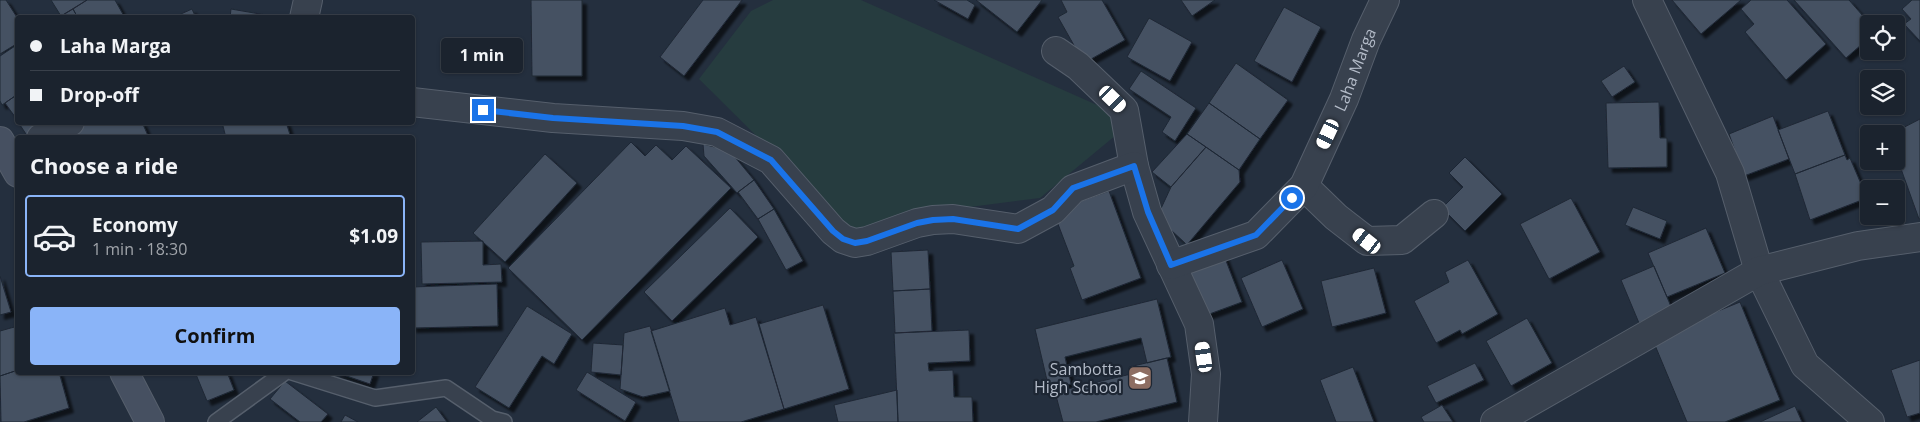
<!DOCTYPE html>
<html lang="en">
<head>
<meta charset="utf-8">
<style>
  :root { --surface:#1b232e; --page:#242b36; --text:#f1f3f6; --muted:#a0a4aa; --line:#39404a; --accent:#8ab4f8 }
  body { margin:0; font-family:"Open Sans",sans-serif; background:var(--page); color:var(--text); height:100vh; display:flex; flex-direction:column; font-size:19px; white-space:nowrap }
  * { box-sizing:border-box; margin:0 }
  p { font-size:16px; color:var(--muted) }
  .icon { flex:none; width:28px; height:28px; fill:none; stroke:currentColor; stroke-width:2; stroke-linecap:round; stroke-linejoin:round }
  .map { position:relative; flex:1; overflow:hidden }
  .sheet { position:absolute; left:15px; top:135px; width:400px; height:240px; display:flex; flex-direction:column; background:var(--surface); border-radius:5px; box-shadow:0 1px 4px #0004,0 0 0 1px var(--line) }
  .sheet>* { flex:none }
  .top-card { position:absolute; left:15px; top:15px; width:400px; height:110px; border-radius:5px; box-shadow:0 1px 4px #0004,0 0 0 1px var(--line); display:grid; align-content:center; height:110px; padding:0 15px; background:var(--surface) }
  .fabs { position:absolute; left:1860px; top:15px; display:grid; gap:10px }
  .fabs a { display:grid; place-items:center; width:45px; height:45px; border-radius:5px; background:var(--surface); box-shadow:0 1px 4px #0004,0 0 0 1px var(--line); font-size:25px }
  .end { position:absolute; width:22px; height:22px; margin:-11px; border:6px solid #1a73e8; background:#fff; box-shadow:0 0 0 2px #fff }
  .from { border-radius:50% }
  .bubble { position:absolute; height:35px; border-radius:5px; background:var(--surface); box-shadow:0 1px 4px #0004,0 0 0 1px var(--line); font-size:16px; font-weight:700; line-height:35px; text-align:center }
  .car { position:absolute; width:15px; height:30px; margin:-15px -8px; border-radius:6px; box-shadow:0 0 4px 1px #0007; background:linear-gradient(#fff 24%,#345 0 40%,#fff 0 76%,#345 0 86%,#fff 0) }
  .top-card b { display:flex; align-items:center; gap:18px; height:48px; font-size:19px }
  .top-card b+b { border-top:1px solid var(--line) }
  .top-card i { width:12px; height:12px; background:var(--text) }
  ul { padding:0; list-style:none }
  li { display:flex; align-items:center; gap:15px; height:82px; margin:0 10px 8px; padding:0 5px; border:2px solid transparent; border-radius:5px }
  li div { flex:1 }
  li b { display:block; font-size:19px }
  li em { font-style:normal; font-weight:700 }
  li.selected { border-color:var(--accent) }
  li>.icon { width:45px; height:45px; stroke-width:1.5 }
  h2 { padding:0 15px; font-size:22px; line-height:60px }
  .cta { display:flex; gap:10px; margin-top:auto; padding:10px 15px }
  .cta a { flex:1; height:58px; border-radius:5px; background:var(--accent); color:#111; font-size:20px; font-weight:700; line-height:58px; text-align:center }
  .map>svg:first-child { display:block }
  .green { fill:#263c3f }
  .building { fill:#455162; stroke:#1f2835; filter:url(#shadow) }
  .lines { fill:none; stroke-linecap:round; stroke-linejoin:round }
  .lane-casing { stroke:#565f6c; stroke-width:18 }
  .street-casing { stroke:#565f6c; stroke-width:30 }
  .secondary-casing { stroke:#565f6c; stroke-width:30 }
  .lane { stroke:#38414e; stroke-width:15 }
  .street { stroke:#38414e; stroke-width:28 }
  .secondary { stroke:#465061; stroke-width:28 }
  .route { stroke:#1a73e8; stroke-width:6 }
  .labels { text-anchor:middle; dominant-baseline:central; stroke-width:4.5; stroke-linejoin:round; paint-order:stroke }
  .street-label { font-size:16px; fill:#b4bcc9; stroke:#1d2633 }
  .poi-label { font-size:16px; fill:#b4bcc9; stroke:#1d2633; text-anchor:end }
</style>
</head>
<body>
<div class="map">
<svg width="1920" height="422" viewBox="0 0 1920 422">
  <defs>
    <filter id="shadow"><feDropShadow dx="4.5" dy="4.5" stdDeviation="1" flood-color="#0009"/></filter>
  </defs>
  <rect width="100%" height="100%" fill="#242f3e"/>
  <path class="green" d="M773 0H861L1133 121 1040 198 962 208 852 231 699 79 751 11Z"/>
  <path class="building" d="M0 0H6L18 19V43L0 54Z
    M51 0H87L61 16Z
    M87 0H115L125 18H78L73 9Z
    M531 0H582V76H532Z
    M703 0H742L684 76 660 57Z
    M934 0H967L975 5 968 19Z
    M976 0H1042L1017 32Z
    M1061 0H1102L1125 40 1084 63 1058 17 1067 12Z
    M1181 0H1215L1192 16Z
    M1672 0H1741L1701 34Z
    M1751 0H1787L1826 44 1786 80 1745 32 1754 24 1741 9Z
    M1794 0H1849L1870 24 1869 38 1846 58Z
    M1912 0H1920V41L1904 24 1911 19 1902 9Z
    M1284 7 1321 27 1292 82 1254 61Z
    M73 9 78 18H59L61 16Z
    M192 9 196 18H172Z
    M231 9 283 18H230Z
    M1149 18 1192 42 1170 81 1127 57Z
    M18 44V94L2 105 0 101V56Z
    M1236 63 1288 100 1260 139 1209 103Z
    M1624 66 1635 82 1612 97 1601 81Z
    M1141 71 1196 108 1175 141 1162 132 1171 117 1129 89Z
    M18 94V121L5 103Z
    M1659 102 1660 138H1667V167L1608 168 1606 103Z
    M1209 103 1260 139 1239 170 1187 134Z
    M1828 111 1845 155 1795 174 1778 130Z
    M1773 116 1789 159 1744 176 1729 134Z
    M1920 119V219H1919L1896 155V134H1891Z
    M18 122H50L28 137Z
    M88 122H142L149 138H55Z
    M222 122H286L291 138H226Z
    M1187 134 1206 147 1171 187 1152 172Z
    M631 142 645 156 656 145 672 160 686 146 731 188 582 340 508 268Z
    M703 144 730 151 754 180 737 193 704 156Z
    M1206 147 1239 170 1240 182 1186 246 1185 243 1157 217 1171 187Z
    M545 154 577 183 505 262 473 233Z
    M1845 155 1847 160 1850 158 1867 198 1810 220 1795 174Z
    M1465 157 1502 194 1465 231 1442 208 1463 187 1449 173Z
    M754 180 774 209 758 219 738 192Z
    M1109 191 1141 278 1082 300 1070 268 1074 266 1053 211Z
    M1571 198 1600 252 1549 279 1520 224Z
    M1633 207 1667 221 1660 239 1625 225Z
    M730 208 758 237 672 321 644 292Z
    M774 209 803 261 786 270 758 219Z
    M1706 228 1725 273 1667 297 1648 253Z
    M483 241V265L501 264 502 282 422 284 421 242Z
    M928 250 930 289 893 291 891 252Z
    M1223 253 1242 302 1204 316 1185 269Z
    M1282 260 1303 309 1262 327 1241 278Z
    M1468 260 1498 314 1462 334 1460 330 1436 343 1414 301 1449 282 1445 272Z
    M1654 266 1672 309 1639 323 1621 280Z
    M1374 268 1386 313 1332 327 1321 281Z
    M0 276 11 312 0 315Z
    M497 284 498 326 412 328V287Z
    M930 289 932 331 895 333 893 291Z
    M1157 299 1171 357 1147 363 1141 338 1065 357 1071 384 1049 389 1035 329Z
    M1740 302 1780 400 1725 422H1687L1652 338Z
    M823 305 849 389 784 409 759 324Z
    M527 306 572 334 554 364 542 356 509 408 475 387Z
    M725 308 730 325 756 317 784 409 741 422H679L651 331Z
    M1527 318 1552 363 1511 386 1486 341Z
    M18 326V370L0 376V331Z
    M650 326 670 391 643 397 620 389 624 333Z
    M969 330 970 361 928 363 929 371 953 370 954 397H972L973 422H898L894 333Z
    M593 343 623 345 621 375 591 372Z
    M1167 358 1177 402 1096 422H1063L1055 392 1131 374 1129 367Z
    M1920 360V413L1907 417 1891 370Z
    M1475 363 1484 380 1436 403 1427 386Z
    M1353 367 1374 422H1336L1320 380Z
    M18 370V372H59L69 408 24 422H1L0 376Z
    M195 372H227L234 390 207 401Z
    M335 372H374L370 384Z
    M587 372 636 402 625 421 576 390Z
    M285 381 328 414 321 422H300L270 399Z
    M897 390 898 422H838L834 405Z
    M1442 405 1453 422H1424L1421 417Z
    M1795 406 1802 422H1760Z
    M436 407 447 422H417Z
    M345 415 358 422H341Z"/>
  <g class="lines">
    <defs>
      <path id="lane" d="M292 372 375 398 446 388 492 419 504 422
        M216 422 285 372"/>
      <g id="street">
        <path d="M1647 0 1730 173 1759 271 1805 365 1870 422"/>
        <path d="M304 18 308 0"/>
        <path d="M1056 51 1078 66 1124 110 1134 166 1147 212 1199 324 1206 374 1203 422"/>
        <path d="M412 102 553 118 683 126 717 132 771 160 833 231 843 239 855 243 867 241 917 223 933 220 953 219 1018 229 1053 210 1073 189 1134 166"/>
        <path d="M41 138 70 122"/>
        <path d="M1304 186 1336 217 1367 241 1402 240 1434 214"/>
        <path id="s1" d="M1171 265 1256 235 1304 186 1344 99 1366 40 1385 0"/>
        <path d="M1495 422 1759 271 1858 246 1920 237"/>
      </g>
      <path id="secondary" d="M0 141 18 173
        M124 372 150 422"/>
    </defs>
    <use href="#lane" class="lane-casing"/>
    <use href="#street" class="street-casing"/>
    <use href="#secondary" class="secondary-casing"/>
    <use href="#lane" class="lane"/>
    <use href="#street" class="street"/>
    <use href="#secondary" class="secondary"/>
  </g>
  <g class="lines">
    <path class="route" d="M483 110 553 118 683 126 717 132 771 160 833 231 843 239 855 243 867 241 917 223 933 220 953 219 1018 229 1053 210 1073 188 1134 166 1148 212 1171 265 1256 235 1292 198"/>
  </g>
  <defs>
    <symbol id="school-square" viewBox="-11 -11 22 22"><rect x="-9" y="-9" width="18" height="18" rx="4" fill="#8d6e63" stroke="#1d2633"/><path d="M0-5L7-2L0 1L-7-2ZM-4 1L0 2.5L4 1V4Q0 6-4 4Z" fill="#fff"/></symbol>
  </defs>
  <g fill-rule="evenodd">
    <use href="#school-square" x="1126" y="364" width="28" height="28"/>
  </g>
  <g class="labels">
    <g class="street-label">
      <text stroke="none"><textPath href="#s1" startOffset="286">Laha Marga</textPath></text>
    </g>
    <g class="poi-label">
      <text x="1122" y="369">Sambotta<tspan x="1122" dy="18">High School</tspan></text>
    </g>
  </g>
</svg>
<div class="fabs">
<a><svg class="icon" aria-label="locate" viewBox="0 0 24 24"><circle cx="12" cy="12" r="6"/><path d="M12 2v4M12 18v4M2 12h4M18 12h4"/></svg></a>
<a><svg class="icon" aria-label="layers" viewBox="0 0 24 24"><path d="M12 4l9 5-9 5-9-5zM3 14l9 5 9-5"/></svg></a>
<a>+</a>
<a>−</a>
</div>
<i class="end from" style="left:1292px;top:198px"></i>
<i class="end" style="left:483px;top:110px"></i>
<div class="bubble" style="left:441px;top:38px;width:82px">1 min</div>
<i class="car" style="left:1113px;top:99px;rotate:134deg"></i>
<i class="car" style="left:1328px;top:134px;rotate:205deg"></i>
<i class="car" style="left:1367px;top:241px;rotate:308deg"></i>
<i class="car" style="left:1204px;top:357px;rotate:352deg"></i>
<div class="top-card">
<b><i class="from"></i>Laha Marga</b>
<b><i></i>Drop-off</b>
</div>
<section class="sheet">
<h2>Choose a ride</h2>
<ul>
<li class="selected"><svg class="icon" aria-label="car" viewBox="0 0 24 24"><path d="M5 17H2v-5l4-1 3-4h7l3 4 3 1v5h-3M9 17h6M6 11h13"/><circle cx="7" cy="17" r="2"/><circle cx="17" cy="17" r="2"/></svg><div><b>Economy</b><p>1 min · 18:30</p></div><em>$1.09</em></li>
</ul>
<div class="cta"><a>Confirm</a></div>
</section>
</div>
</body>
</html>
